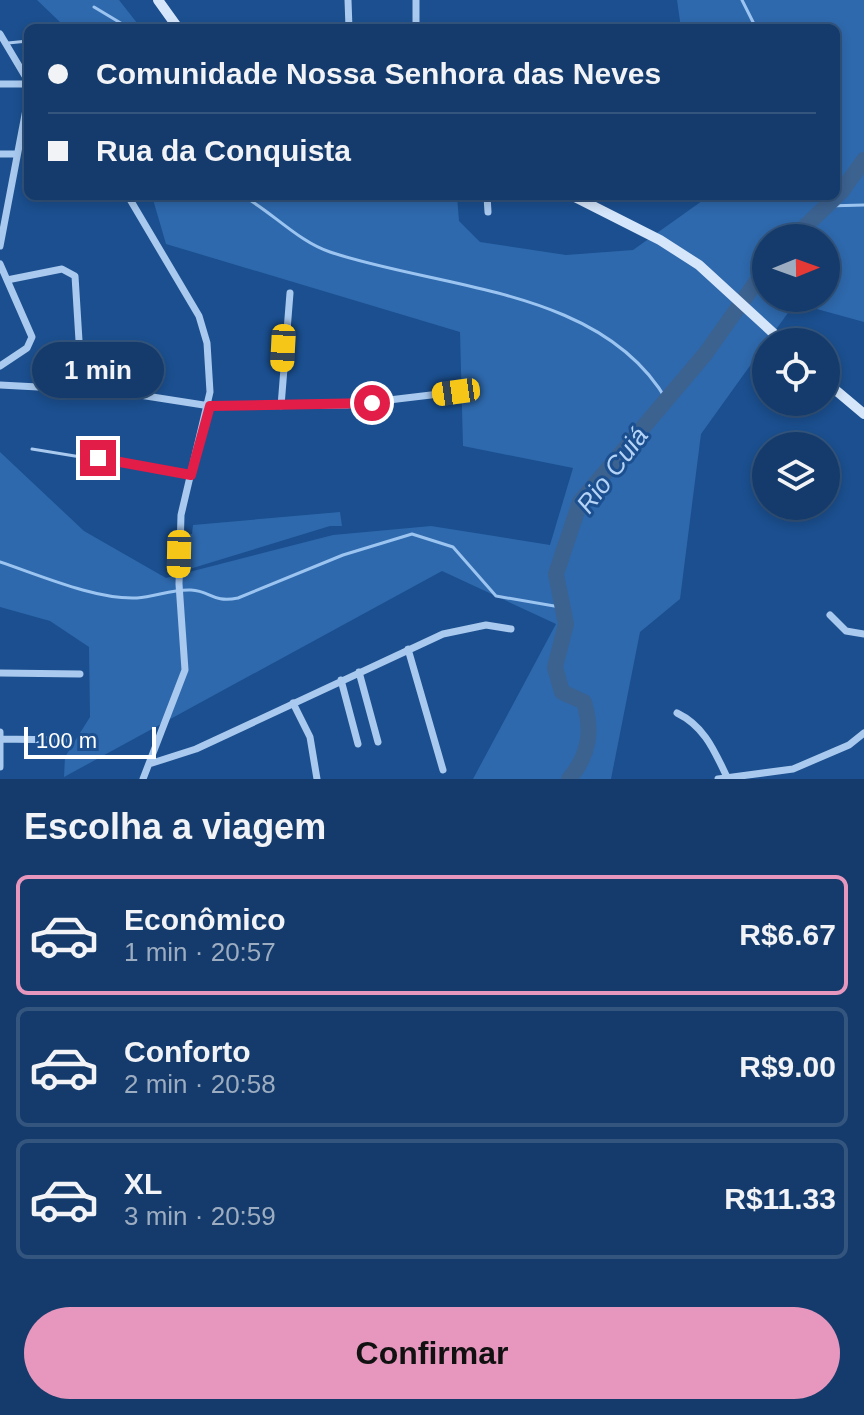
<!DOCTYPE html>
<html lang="pt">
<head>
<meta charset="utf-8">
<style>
  :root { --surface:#143b6b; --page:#1d4271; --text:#f1f3f6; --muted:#9dadc1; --line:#33557e; --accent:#e797bd }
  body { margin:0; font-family:Helvetica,sans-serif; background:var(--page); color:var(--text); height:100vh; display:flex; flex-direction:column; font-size:30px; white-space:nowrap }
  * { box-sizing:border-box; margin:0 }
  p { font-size:26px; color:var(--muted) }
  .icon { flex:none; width:44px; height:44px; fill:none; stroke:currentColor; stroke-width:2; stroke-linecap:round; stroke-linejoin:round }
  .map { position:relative; height:779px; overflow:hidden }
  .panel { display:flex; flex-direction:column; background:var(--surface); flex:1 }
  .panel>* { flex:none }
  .guide { position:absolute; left:24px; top:24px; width:816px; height:176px; border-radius:12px; box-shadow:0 4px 12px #0003,0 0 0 2px var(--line); display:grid; align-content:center; height:176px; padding:0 24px; background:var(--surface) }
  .needle { width:52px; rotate:89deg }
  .controls { position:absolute; left:752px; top:224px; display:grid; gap:16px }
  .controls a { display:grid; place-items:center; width:88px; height:88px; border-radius:50%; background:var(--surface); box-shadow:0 4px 12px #0003,0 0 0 2px var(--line); font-size:40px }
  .scale { position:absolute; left:24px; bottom:20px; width:132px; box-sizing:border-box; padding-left:8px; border:4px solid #fff; border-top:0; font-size:22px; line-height:28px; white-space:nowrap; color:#fff; -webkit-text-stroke:6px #1b4f8f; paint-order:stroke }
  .end { position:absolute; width:36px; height:36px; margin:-18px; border:10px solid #e11d48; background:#fff; box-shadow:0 0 0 4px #fff }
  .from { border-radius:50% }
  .bubble { position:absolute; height:56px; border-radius:28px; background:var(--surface); box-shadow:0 4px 12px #0003,0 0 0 2px var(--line); font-size:26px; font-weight:700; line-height:56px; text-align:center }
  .car { position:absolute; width:24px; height:48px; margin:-24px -12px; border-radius:10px; box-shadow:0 0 6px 2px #0007; background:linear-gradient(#f5c518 24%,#345 0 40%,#f5c518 0 76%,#345 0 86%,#f5c518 0) }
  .guide b { display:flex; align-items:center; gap:28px; height:76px; font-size:30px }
  .guide b+b { border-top:2px solid var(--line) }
  .guide i { width:20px; height:20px; background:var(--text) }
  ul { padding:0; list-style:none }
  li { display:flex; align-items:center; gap:24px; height:120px; margin:0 16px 12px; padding:0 8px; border:4px solid var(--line); border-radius:12px }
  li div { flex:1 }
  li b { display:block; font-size:30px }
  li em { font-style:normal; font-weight:700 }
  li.current { border-color:var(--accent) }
  li>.icon { width:72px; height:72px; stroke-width:1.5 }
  h2 { padding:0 24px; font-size:36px; line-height:96px }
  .action { display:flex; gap:16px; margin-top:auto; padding:16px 24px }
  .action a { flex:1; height:92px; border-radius:48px; background:var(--accent); color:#111; font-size:32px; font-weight:700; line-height:92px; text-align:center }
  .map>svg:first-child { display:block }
  .green { fill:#2e69ad; fill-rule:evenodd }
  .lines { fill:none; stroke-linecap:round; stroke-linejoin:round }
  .stream { stroke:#9cc4f0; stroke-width:3 }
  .river { stroke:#3c6290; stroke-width:16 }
  .service { stroke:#a9c9ee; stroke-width:3 }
  .minor { stroke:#a9c9ee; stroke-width:7 }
  .secondary { stroke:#d6e6fa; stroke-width:10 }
  .route { stroke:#e11d48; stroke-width:10 }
  .labels { text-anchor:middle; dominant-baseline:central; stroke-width:6; stroke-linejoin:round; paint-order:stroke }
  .water-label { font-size:26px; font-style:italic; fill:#b5d3f5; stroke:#1b4f8f }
</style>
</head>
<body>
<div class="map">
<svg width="864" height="779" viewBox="0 0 864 779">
  <rect width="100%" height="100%" fill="#1b4f8f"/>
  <path class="green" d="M37 0H119L141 28H93L61 23Z
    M677 0H864V322L795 303 701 434 680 599 640 632 611 779H473L556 624 442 571 64 777 65 757 90 717 89 647 50 621 0 607V452L84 531 166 578 333 535 431 526 550 545 573 468 463 446 460 332 166 244 152 196H457L459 221 480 242 566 255 633 250 709 196H836V28H681ZM766 238H826V298H766Z
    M340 512 342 526H330L183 571 185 534H192L193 525Z"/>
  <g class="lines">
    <path class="stream" d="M742 0 756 28
      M94 7 129 28
      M243 196C272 212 299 242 330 252 440 289 603 288 667 401
      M824 196 826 206 864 205
      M0 562C39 575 96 600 137 598 155 597 172 589 191 590 211 591 212 603 238 598L343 555 412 534 453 547 496 596 560 607"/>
    <path class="river" d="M793 238 841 192 864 160
      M569 779C589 755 593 732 584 702L562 692 555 667 566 624 556 574 580 502 706 353 766 268"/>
    <path class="service" d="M8 43 28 41
      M32 449 191 475"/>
    <path class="minor" d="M348 0 349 28
      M416 28V0
      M0 34 28 81
      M0 84H28
      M0 154H17
      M128 196 199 316 207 343 210 392 181 515 179 584 185 670 143 779
      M487 196 488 212
      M0 246 28 99
      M0 264 32 337 27 348 0 366
      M7 280 62 269 75 276 82 389
      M0 385 114 391 210 406 347 405 456 392
      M281 406 290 293
      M830 615 846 631 864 634
      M408 649 443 770
      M359 672 378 742
      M0 673 80 674
      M341 680 358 744
      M293 703 310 737 317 779
      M677 713C704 726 714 750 726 775
      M0 732V767
      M0 739 67 740
      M149 764 196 749 443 634 486 625 511 629
      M718 779 793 769 849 745 864 733"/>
    <path class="secondary" d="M158 0 178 28
      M573 196 660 240 699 265 783 342
      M826 382 864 414"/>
  </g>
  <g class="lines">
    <path class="route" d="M98 458 191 475 210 406 372 403"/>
  </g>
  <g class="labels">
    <g class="water-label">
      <text transform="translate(612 470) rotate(-53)">Rio Cuiá</text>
    </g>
  </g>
</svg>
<div class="controls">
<a><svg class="needle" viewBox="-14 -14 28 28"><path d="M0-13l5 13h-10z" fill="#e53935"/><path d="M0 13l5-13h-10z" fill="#9dadc1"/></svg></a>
<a><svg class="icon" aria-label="locate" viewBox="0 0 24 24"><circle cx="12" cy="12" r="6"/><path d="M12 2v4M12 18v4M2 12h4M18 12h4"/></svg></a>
<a><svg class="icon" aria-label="layers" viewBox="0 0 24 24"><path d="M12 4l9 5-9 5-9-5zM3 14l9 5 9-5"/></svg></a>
</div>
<div class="scale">100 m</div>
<i class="end from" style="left:372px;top:403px"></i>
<i class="end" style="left:98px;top:458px"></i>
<div class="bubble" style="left:32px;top:342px;width:132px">1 min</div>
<i class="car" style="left:283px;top:348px;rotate:183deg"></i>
<i class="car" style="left:456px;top:392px;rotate:262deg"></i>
<i class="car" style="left:179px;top:554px;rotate:181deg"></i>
<div class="guide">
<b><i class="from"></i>Comunidade Nossa Senhora das Neves</b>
<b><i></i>Rua da Conquista</b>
</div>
</div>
<section class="panel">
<h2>Escolha a viagem</h2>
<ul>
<li class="current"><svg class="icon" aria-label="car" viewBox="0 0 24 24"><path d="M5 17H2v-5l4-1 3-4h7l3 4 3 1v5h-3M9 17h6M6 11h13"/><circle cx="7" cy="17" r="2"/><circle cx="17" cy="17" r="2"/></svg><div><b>Econômico</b><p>1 min · 20:57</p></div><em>R$6.67</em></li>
<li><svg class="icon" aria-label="car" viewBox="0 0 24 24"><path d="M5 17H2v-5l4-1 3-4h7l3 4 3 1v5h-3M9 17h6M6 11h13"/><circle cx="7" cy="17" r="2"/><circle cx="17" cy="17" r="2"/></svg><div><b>Conforto</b><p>2 min · 20:58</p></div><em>R$9.00</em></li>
<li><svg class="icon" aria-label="car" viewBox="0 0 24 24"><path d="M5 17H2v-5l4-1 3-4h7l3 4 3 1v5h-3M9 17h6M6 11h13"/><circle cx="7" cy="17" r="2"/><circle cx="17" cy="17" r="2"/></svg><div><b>XL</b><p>3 min · 20:59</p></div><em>R$11.33</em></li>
</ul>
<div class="action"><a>Confirmar</a></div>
</section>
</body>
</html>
